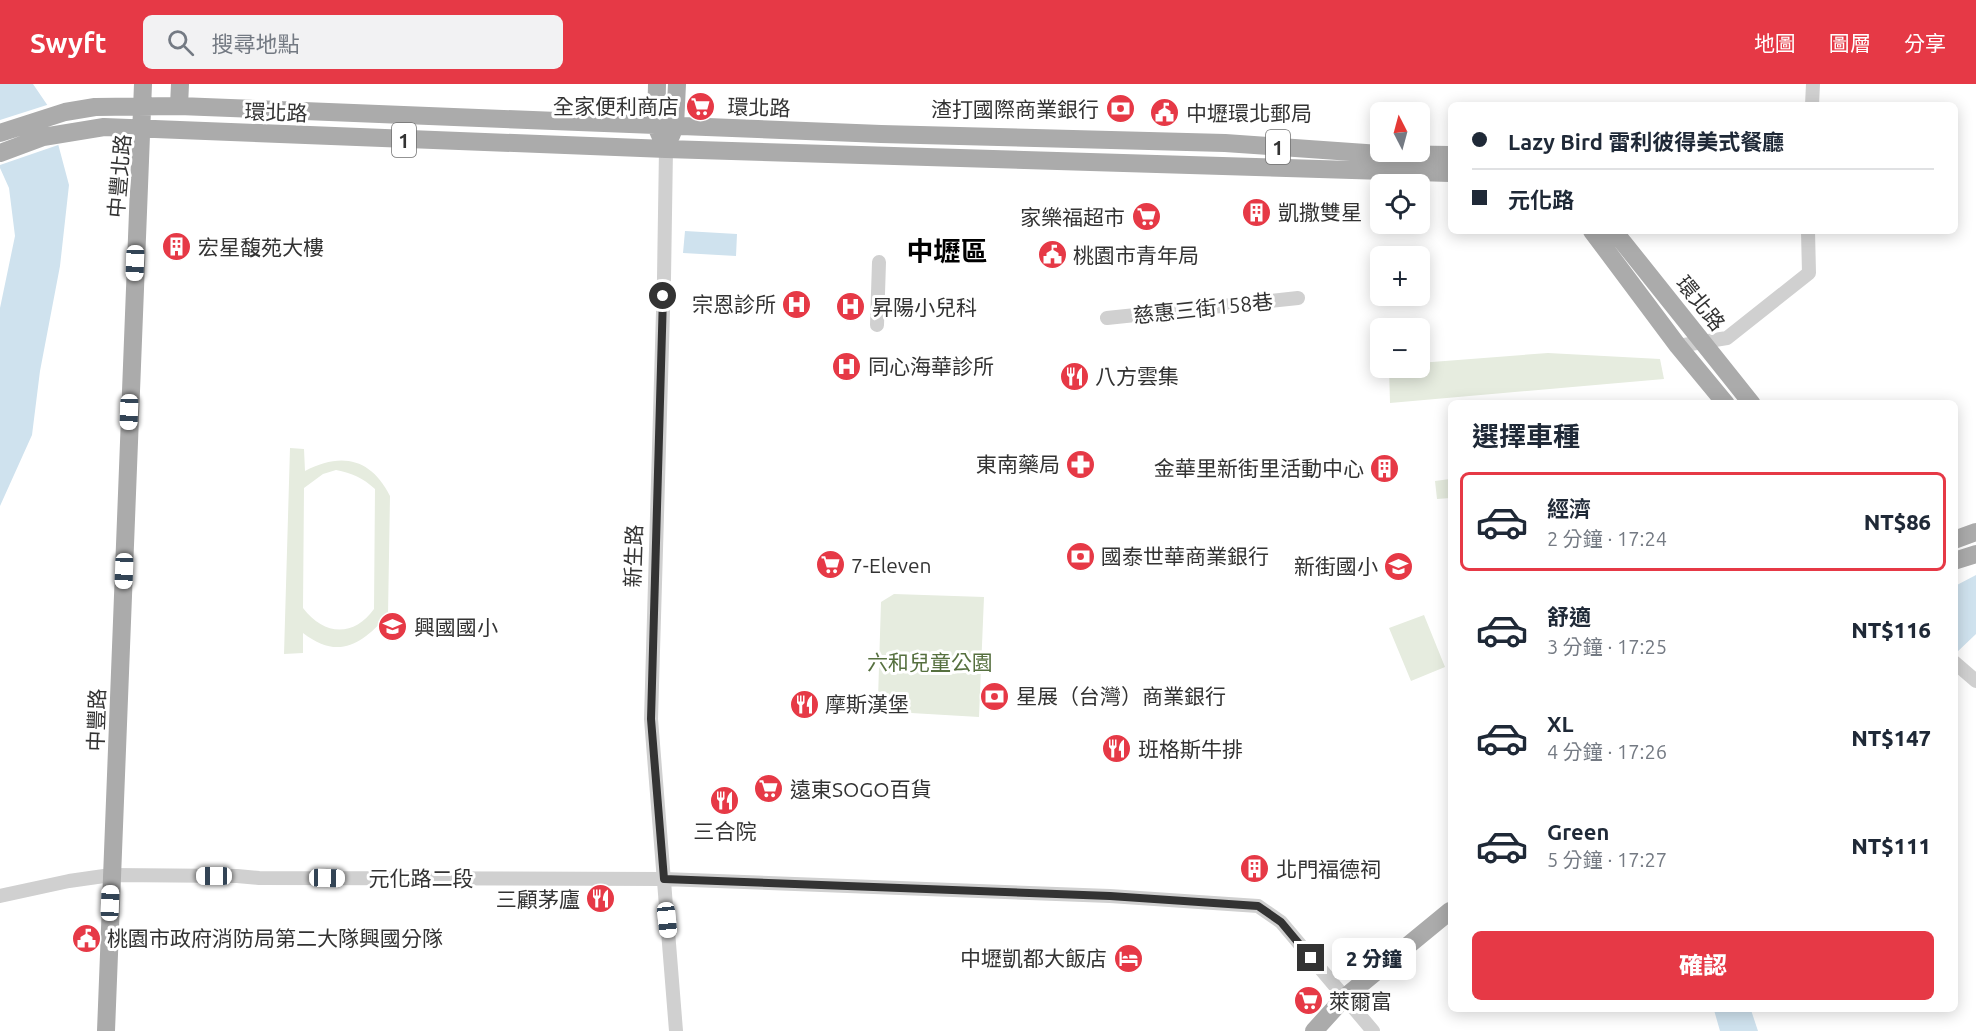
<!DOCTYPE html>
<html lang="zh-TW">
<head>
<meta charset="utf-8">
<style>
  :root { --surface:#fff; --page:#f2f2f3; --text:#1f2937; --muted:#747a83; --line:#e0e1e3; --accent:#e63946 }
  body { margin:0; font-family:Ubuntu,"Noto Sans TC",sans-serif; background:var(--page); color:var(--text); height:100vh; display:flex; flex-direction:column; font-size:22px; white-space:nowrap }
  * { box-sizing:border-box; margin:0 }
  p { font-size:20px; color:var(--muted) }
  .icon { flex:none; width:33px; height:33px; fill:none; stroke:currentColor; stroke-width:2; stroke-linecap:round; stroke-linejoin:round }
  .map { position:relative; flex:1; overflow:hidden }
  .side { position:absolute; left:1448px; top:316px; width:510px; height:612px; display:flex; flex-direction:column; background:var(--surface); border-radius:9px; box-shadow:0 3px 15px #0003 }
  .side>* { flex:none }
  .guide { position:absolute; left:1448px; top:18px; width:510px; height:132px; border-radius:9px; box-shadow:0 3px 15px #0003; display:grid; align-content:center; height:132px; padding:0 24px; background:var(--surface) }
  .needle { width:39px; rotate:354deg }
  .buttons { position:absolute; left:1370px; top:18px; display:grid; gap:12px }
  .buttons a { display:grid; place-items:center; width:60px; height:60px; border-radius:9px; background:var(--surface); box-shadow:0 3px 15px #0003; font-size:30px }
  .end { position:absolute; width:27px; height:27px; margin:-14px; border:8px solid #333; background:#fff; box-shadow:0 0 0 3px #fff }
  .from { border-radius:50% }
  .bubble { position:absolute; height:42px; border-radius:9px; background:var(--surface); box-shadow:0 3px 15px #0003; font-size:20px; font-weight:800; line-height:42px; text-align:center }
  .car { position:absolute; width:18px; height:36px; margin:-18px -9px; border-radius:8px; box-shadow:0 0 4px 2px #0007; background:linear-gradient(#fff 24%,#345 0 40%,#fff 0 76%,#345 0 86%,#fff 0) }
  .guide b { display:flex; align-items:center; gap:21px; height:57px; font-size:22px }
  .guide b+b { border-top:2px solid var(--line) }
  .guide i { width:15px; height:15px; background:var(--text) }
  ul { padding:0; list-style:none }
  li { display:flex; align-items:center; gap:18px; height:99px; margin:0 12px 9px; padding:0 12px; border:3px solid transparent; border-radius:9px }
  li div { flex:1 }
  li b { display:block; font-size:22px }
  li em { font-style:normal; font-weight:800 }
  li.active { border-color:var(--accent) }
  li>.icon { width:54px; height:54px; stroke-width:1.5 }
  h2 { padding:0 24px; font-size:27px; line-height:72px }
  .primary-button { display:flex; gap:12px; margin-top:auto; padding:12px 24px }
  .primary-button a { flex:1; height:69px; border-radius:9px; background:var(--accent); color:#fff; font-size:24px; font-weight:800; line-height:69px; text-align:center }
  header { display:flex; align-items:center; gap:36px; box-sizing:border-box; height:84px; padding:0 30px; background:var(--accent); color:#fff }
  header strong { font-size:28px }
  nav { display:flex; gap:33px; margin-inline-start:auto; font-size:21px }
  .search { width:420px; height:54px; background:var(--page); display:flex; align-items:center; gap:15px; box-sizing:border-box; padding:0 21px; border-radius:9px; color:var(--muted); font-size:22px }
  .map>svg:first-child { display:block }
  .green { fill:#e6ecdf; fill-rule:evenodd }
  .water { fill:#cfe2ee }
  .pier { fill:#fff }
  .lines { fill:none; stroke-linecap:round; stroke-linejoin:round }
  .minor { stroke:#d0d0d0; stroke-width:14 }
  .major { stroke:#ababab; stroke-width:18 }
  .route { stroke:#333; stroke-width:8 }
  .labels { text-anchor:middle; dominant-baseline:central; stroke-width:6; stroke-linejoin:round; paint-order:stroke }
  .shield { fill:#fff; stroke:#707070; stroke-width:1.5 }
  .shield-label { font-size:20px; font-weight:bold; fill:#333 }
  .poi-label { font-size:21px; fill:#333; stroke:#fff; text-anchor:start }
  .street-label { font-size:21px; fill:#333; stroke:#fff }
  .park-label { font-size:21px; fill:#56703f; stroke:#fff }
  .district-label { font-size:27px; font-weight:bold; fill:#000; stroke:#fff }
</style>
</head>
<body>
<header>
<strong>Swyft</strong>
<div class="search"><svg class="icon" aria-label="search" viewBox="0 0 24 24"><circle cx="10" cy="10" r="6"/><path d="M15 15l6 6"/></svg>搜尋地點</div>
<nav><a>地圖</a><a>圖層</a><a>分享</a></nav>
</header>
<div class="map">
<svg width="1976" height="947" viewBox="0 0 1976 947">
  <rect width="100%" height="100%" fill="#fff"/>
  <path class="green" d="M1548 269 1660 275 1664 295 1390 319 1389 284H1419V279Z
    M290 364 304 365 305 387C341 368 371 374 390 412L388 531C361 561 338 576 303 549V569L284 570ZM336 386C352 389 363 394 375 405L374 525C354 553 324 552 303 524L304 404 323 390Z
    M1450 395V414L1437 415 1435 397Z
    M894 510 984 513 979 633 894 628C886 627 882 622 878 615L881 518Z
    M1424 531 1445 583 1411 597 1389 544Z"/>
  <path class="water" d="M0 0H33L48 22 69 101 60 182 40 287 32 351 0 422V224L15 152 9 104 0 84Z
    M685 147 737 150 736 172 683 169Z
    M1976 491V550L1955 570V502Z
    M1714 926H1751L1758 947H1720Z"/>
  <path class="pier" d="M50 20 61 60 0 81V36Z"/>
  <g class="lines">
    <path class="minor" d="M1812 21 1813 0
      M666 65 664 194 651 635 676 947
      M1107 234 1298 214
      M877 241 879 178
      M1678 262 1727 254 1809 189 1808 147
      M1954 578 1976 597
      M0 812 69 797 111 791 237 792 259 794 664 795 1110 812 1258 822 1281 838 1373 947"/>
    <path class="major" d="M657 0 656 42 660 51
      M179 22 180 0
      M0 49 65 28 95 23 179 22 881 50 1225 59 1380 70 1450 71
      M671 52 675 42 677 0
      M0 69 43 53 104 43 666 65 1450 89
      M1592 147 1678 262 1726 320
      M1614 147 1752 320
      M1954 456 1976 448
      M1954 477 1976 470
      M106 947 143 0
      M1314 947 1344 914 1450 827"/>
  </g>
  <g class="lines">
    <path class="route" d="M663 212 651 635 664 795 1110 812 1258 822 1281 838 1311 874"/>
  </g>
  <defs>
    <symbol id="supermarket-disc" viewBox="-11 -11 22 22"><circle r="9.5" fill="#e63946" stroke="#fff"/><path d="M-6-5.5h2.5l.6 2H6L4.5 2H-2.5L-4.4-4H-6ZM-1.5 3.2a1.3 1.3 0 1 0 .1 0ZM3 3.2a1.3 1.3 0 1 0 .1 0Z" fill="#fff"/></symbol>
    <symbol id="bank-disc" viewBox="-11 -11 22 22"><circle r="9.5" fill="#e63946" stroke="#fff"/><path d="M-6-4H6V4H-6ZM0-2.3a2.3 2.3 0 1 0 0 4.6a2.3 2.3 0 1 0 0-4.6Z" fill="#fff"/></symbol>
    <symbol id="civic-disc" viewBox="-11 -11 22 22"><circle r="9.5" fill="#e63946" stroke="#fff"/><path d="M-.6-6.5H3V-4.5H.6V-3L4-1V1h2V6H-6V1h2V-1L-.6-3ZM-1.2 2.5V6h2.4V2.5Z" fill="#fff"/></symbol>
    <symbol id="building-disc" viewBox="-11 -11 22 22"><circle r="9.5" fill="#e63946" stroke="#fff"/><path d="M-4-6H4V6H1V3H-1V6H-4ZM-2.5-4.3h1.7v1.8h-1.7ZM.8-4.3h1.7v1.8H.8ZM-2.5-1h1.7V.8h-1.7ZM.8-1h1.7V.8H.8Z" fill="#fff"/></symbol>
    <symbol id="hospital-disc" viewBox="-11 -11 22 22"><circle r="9.5" fill="#e63946" stroke="#fff"/><path d="M-5-5h3v3.5h4V-5h3V5h-3V1.5h-4V5h-3Z" fill="#fff"/></symbol>
    <symbol id="restaurant-disc" viewBox="-11 -11 22 22"><circle r="9.5" fill="#e63946" stroke="#fff"/><path d="M-5-6h1v4h1v-4h1v4h1v-4h1v5L-1.5 .5V6h-2V.5L-5-1ZM5-6V6H3V1.5H1.5Q1.5-4 5-6Z" fill="#fff"/></symbol>
    <symbol id="pharmacy-disc" viewBox="-11 -11 22 22"><circle r="9.5" fill="#e63946" stroke="#fff"/><path d="M-2-6h4v4h4v4h-4v4h-4v-4h-4v-4h4Z" fill="#fff"/></symbol>
    <symbol id="school-disc" viewBox="-11 -11 22 22"><circle r="9.5" fill="#e63946" stroke="#fff"/><path d="M0-5L7-2L0 1L-7-2ZM-4 1L0 2.5L4 1V4Q0 6-4 4Z" fill="#fff"/></symbol>
    <symbol id="hotel-disc" viewBox="-11 -11 22 22"><circle r="9.5" fill="#e63946" stroke="#fff"/><path d="M-6-4.5h1.5V1H6V5H4.5V3h-9V5H-6ZM-4 0a1.8 1.8 0 1 1 3.6 0ZM.5 0V-2.5h3Q6-2.5 6 0Z" fill="#fff"/></symbol>
  </defs>
  <g fill-rule="evenodd">
    <use href="#supermarket-disc" x="684" y="6" width="33" height="33"/>
    <use href="#bank-disc" x="1104" y="8" width="33" height="33"/>
    <use href="#civic-disc" x="1148" y="12" width="33" height="33"/>
    <use href="#building-disc" x="1240" y="112" width="33" height="33"/>
    <use href="#supermarket-disc" x="1130" y="116" width="33" height="33"/>
    <use href="#building-disc" x="160" y="146" width="33" height="33"/>
    <use href="#civic-disc" x="1036" y="154" width="33" height="33"/>
    <use href="#hospital-disc" x="780" y="204" width="33" height="33"/>
    <use href="#hospital-disc" x="834" y="206" width="33" height="33"/>
    <use href="#hospital-disc" x="830" y="266" width="33" height="33"/>
    <use href="#restaurant-disc" x="1058" y="276" width="33" height="33"/>
    <use href="#pharmacy-disc" x="1064" y="364" width="33" height="33"/>
    <use href="#building-disc" x="1368" y="368" width="33" height="33"/>
    <use href="#bank-disc" x="1064" y="456" width="33" height="33"/>
    <use href="#supermarket-disc" x="814" y="464" width="33" height="33"/>
    <use href="#school-disc" x="1382" y="466" width="33" height="33"/>
    <use href="#school-disc" x="376" y="526" width="33" height="33"/>
    <use href="#bank-disc" x="978" y="596" width="33" height="33"/>
    <use href="#restaurant-disc" x="788" y="604" width="33" height="33"/>
    <use href="#restaurant-disc" x="1100" y="648" width="33" height="33"/>
    <use href="#supermarket-disc" x="752" y="688" width="33" height="33"/>
    <use href="#restaurant-disc" x="708" y="700" width="33" height="33"/>
    <use href="#building-disc" x="1238" y="768" width="33" height="33"/>
    <use href="#restaurant-disc" x="584" y="798" width="33" height="33"/>
    <use href="#civic-disc" x="70" y="838" width="33" height="33"/>
    <use href="#hotel-disc" x="1112" y="858" width="33" height="33"/>
    <use href="#supermarket-disc" x="1292" y="900" width="33" height="33"/>
  </g>
  <g class="labels">
    <g class="shield">
      <rect x="392" y="39" width="24" height="34" rx="4.5"/>
      <rect x="1266" y="46" width="24" height="34" rx="4.5"/>
    </g>
    <g class="shield-label">
      <text x="404" y="56">1</text>
      <text x="1278" y="63">1</text>
    </g>
    <g class="poi-label">
      <text x="679" y="22" text-anchor="end">全家便利商店</text>
      <text x="1099" y="25" text-anchor="end">渣打國際商業銀行</text>
      <text x="1186" y="29">中壢環北郵局</text>
      <text x="1278" y="128">凱撒雙星</text>
      <text x="1125" y="133" text-anchor="end">家樂福超市</text>
      <text x="198" y="163">宏星馥苑大樓</text>
      <text x="1073" y="171">桃園市青年局</text>
      <text x="776" y="220" text-anchor="end">宗恩診所</text>
      <text x="872" y="223">昇陽小兒科</text>
      <text x="868" y="282">同心海華診所</text>
      <text x="1095" y="292">八方雲集</text>
      <text x="1060" y="380" text-anchor="end">東南藥局</text>
      <text x="1364" y="384" text-anchor="end">金華里新街里活動中心</text>
      <text x="1101" y="472">國泰世華商業銀行</text>
      <text x="851" y="481">7-Eleven</text>
      <text x="1378" y="482" text-anchor="end">新街國小</text>
      <text x="414" y="543">興國國小</text>
      <text x="1016" y="612">星展（台灣）商業銀行</text>
      <text x="825" y="620">摩斯漢堡</text>
      <text x="1138" y="665">班格斯牛排</text>
      <text x="790" y="705">遠東SOGO百貨</text>
      <text x="725" y="747" text-anchor="middle">三合院</text>
      <text x="1276" y="785">北門福德祠</text>
      <text x="580" y="815" text-anchor="end">三顧茅廬</text>
      <text x="107" y="854">桃園市政府消防局第二大隊興國分隊</text>
      <text x="1107" y="874" text-anchor="end">中壢凱都大飯店</text>
      <text x="1329" y="917">萊爾富</text>
    </g>
    <g class="street-label">
      <text transform="translate(759 23) rotate(2)">環北路</text>
      <text transform="translate(276 28) rotate(2)">環北路</text>
      <text transform="translate(119 92) rotate(-85)">中豐北路</text>
      <text transform="translate(1701 219) rotate(51)">環北路</text>
      <text transform="translate(1203 224) rotate(-6)">慈惠三街158巷</text>
      <text transform="translate(633 472) rotate(-88)">新生路</text>
      <text transform="translate(96 636) rotate(-88)">中豐路</text>
      <text x="421" y="794">元化路二段</text>
    </g>
    <g class="park-label">
      <text x="930" y="578">六和兒童公園</text>
    </g>
    <g class="district-label">
      <text x="947" y="167">中壢區</text>
    </g>
  </g>
</svg>
<div class="buttons">
<a><svg class="needle" viewBox="-14 -14 28 28"><path d="M0-13l5 13h-10z" fill="#e53935"/><path d="M0 13l5-13h-10z" fill="#747a83"/></svg></a>
<a><svg class="icon" aria-label="locate" viewBox="0 0 24 24"><circle cx="12" cy="12" r="6"/><path d="M12 2v4M12 18v4M2 12h4M18 12h4"/></svg></a>
<a>+</a>
<a>−</a>
</div>
<i class="end from" style="left:663px;top:212px"></i>
<i class="end" style="left:1311px;top:874px"></i>
<div class="bubble" style="left:1332px;top:854px;width:84px">2 分鐘</div>
<i class="car" style="left:135px;top:179px;rotate:182deg"></i>
<i class="car" style="left:129px;top:328px;rotate:182deg"></i>
<i class="car" style="left:124px;top:487px;rotate:182deg"></i>
<i class="car" style="left:214px;top:792px;rotate:270deg"></i>
<i class="car" style="left:327px;top:794px;rotate:91deg"></i>
<i class="car" style="left:110px;top:819px;rotate:2deg"></i>
<i class="car" style="left:667px;top:836px;rotate:174deg"></i>
<div class="guide">
<b><i class="from"></i>Lazy Bird 雷利彼得美式餐廳</b>
<b><i></i>元化路</b>
</div>
<section class="side">
<h2>選擇車種</h2>
<ul>
<li class="active"><svg class="icon" aria-label="car" viewBox="0 0 24 24"><path d="M5 17H2v-5l4-1 3-4h7l3 4 3 1v5h-3M9 17h6M6 11h13"/><circle cx="7" cy="17" r="2"/><circle cx="17" cy="17" r="2"/></svg><div><b>經濟</b><p>2 分鐘 · 17:24</p></div><em>NT$86</em></li>
<li><svg class="icon" aria-label="car" viewBox="0 0 24 24"><path d="M5 17H2v-5l4-1 3-4h7l3 4 3 1v5h-3M9 17h6M6 11h13"/><circle cx="7" cy="17" r="2"/><circle cx="17" cy="17" r="2"/></svg><div><b>舒適</b><p>3 分鐘 · 17:25</p></div><em>NT$116</em></li>
<li><svg class="icon" aria-label="car" viewBox="0 0 24 24"><path d="M5 17H2v-5l4-1 3-4h7l3 4 3 1v5h-3M9 17h6M6 11h13"/><circle cx="7" cy="17" r="2"/><circle cx="17" cy="17" r="2"/></svg><div><b>XL</b><p>4 分鐘 · 17:26</p></div><em>NT$147</em></li>
<li><svg class="icon" aria-label="car" viewBox="0 0 24 24"><path d="M5 17H2v-5l4-1 3-4h7l3 4 3 1v5h-3M9 17h6M6 11h13"/><circle cx="7" cy="17" r="2"/><circle cx="17" cy="17" r="2"/></svg><div><b>Green</b><p>5 分鐘 · 17:27</p></div><em>NT$111</em></li>
</ul>
<div class="primary-button"><a>確認</a></div>
</section>
</div>
</body>
</html>
